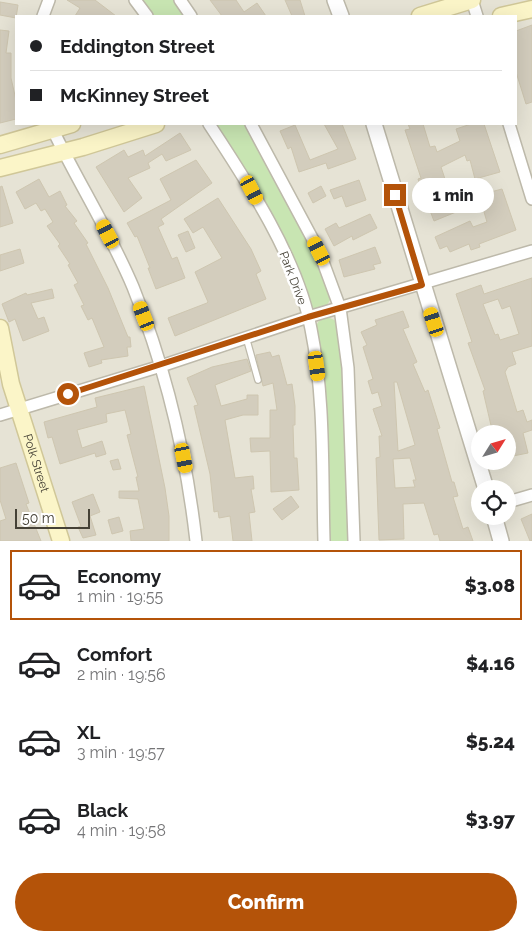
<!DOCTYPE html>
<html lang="en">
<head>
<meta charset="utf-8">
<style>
  :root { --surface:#fff; --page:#f6f6f6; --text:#202124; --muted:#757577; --line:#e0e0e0; --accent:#b45309 }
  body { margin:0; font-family:Raleway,sans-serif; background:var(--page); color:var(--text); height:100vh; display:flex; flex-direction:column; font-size:19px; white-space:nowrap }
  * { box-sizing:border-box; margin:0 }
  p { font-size:16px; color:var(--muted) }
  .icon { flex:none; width:28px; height:28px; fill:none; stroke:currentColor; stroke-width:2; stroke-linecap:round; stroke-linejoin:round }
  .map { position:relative; height:541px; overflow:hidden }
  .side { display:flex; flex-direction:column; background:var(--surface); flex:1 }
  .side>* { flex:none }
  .banner { position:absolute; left:15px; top:15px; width:502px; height:110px; border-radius:0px; box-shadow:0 5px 20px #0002; display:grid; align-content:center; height:110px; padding:0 15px; background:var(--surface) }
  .needle { width:32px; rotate:53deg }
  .controls { position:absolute; left:471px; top:425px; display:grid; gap:10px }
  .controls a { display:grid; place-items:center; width:45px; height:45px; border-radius:50%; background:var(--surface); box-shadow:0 5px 20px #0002; font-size:25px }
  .scale { position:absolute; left:15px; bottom:12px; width:75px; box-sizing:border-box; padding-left:5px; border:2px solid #454136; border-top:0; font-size:14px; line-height:18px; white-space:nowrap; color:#454136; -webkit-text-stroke:4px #fff; paint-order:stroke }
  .end { position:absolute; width:22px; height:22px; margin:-11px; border:6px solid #b45309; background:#fff; box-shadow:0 0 0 2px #fff }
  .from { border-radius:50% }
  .bubble { position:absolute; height:35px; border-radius:18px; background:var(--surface); box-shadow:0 5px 20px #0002; font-size:16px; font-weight:800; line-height:35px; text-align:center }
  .car { position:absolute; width:15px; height:30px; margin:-15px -8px; border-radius:6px; box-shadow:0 0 4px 1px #0007; background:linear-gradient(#f5c518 24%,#345 0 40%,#f5c518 0 76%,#345 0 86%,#f5c518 0) }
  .banner b { display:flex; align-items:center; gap:18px; height:48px; font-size:19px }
  .banner b+b { border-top:1px solid var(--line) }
  .banner i { width:12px; height:12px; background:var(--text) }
  ul { padding:9px 0 0; list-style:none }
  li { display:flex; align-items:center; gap:15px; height:70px; margin:0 10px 8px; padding:0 5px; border:2px solid transparent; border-radius:0px }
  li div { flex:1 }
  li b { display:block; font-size:19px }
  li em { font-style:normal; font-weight:800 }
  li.current { border-color:var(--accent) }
  li>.icon { width:45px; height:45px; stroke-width:1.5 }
  .cta { display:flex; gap:10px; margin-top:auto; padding:10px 15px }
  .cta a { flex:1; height:58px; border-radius:30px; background:var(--accent); color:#fff; font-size:20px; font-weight:800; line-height:58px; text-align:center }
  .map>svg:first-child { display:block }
  .residential { fill:#e6e3d5; fill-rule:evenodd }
  .green { fill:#c8e5b2 }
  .building { fill:#d3cdbd; stroke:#cec6b0; fill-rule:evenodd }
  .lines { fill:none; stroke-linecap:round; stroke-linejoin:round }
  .service-casing { stroke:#bdb9aa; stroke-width:8 }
  .minor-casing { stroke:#bdb9aa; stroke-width:14 }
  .tertiary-casing { stroke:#bdb9aa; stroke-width:18 }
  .secondary-casing { stroke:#d0c798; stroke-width:19 }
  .service { stroke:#fff; stroke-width:5.5 }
  .minor { stroke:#fff; stroke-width:11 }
  .tertiary { stroke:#fff; stroke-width:15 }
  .secondary { stroke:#fbf5c8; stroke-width:16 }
  .route { stroke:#b45309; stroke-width:6 }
  .labels { text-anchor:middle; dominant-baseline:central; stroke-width:5; stroke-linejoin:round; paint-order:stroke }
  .street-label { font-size:12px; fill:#454136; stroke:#fff }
</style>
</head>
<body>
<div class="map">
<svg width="532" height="541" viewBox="0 0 532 541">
  <rect width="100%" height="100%" fill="#f2f0e7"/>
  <path class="residential" d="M0 0H532V541H69L0 317ZM16 16H516V124H16ZM480 434H508V461H480ZM480 489H508V516H480Z
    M0 379 16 429 52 541H0Z"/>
  <path class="green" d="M141 0H175L186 16H153Z
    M216 124H244L302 230 315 256 330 300 326 307 316 310 310 305 270 216Z
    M328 317 336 321 341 350 348 541H330L325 395 315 327 319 321Z"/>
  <path class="building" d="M67 0H95L116 16H75L80 8Z
    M210 0H236L244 12 257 3 266 16H222Z
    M285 0H300L305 16H292Z
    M0 2 18 5 16 18 0 15Z
    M532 25V102L526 104 516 72V31Z
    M0 30 9 31 6 53H11V78L16 100V119L0 123Z
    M324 124H342L356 159 328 169 326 163 299 172 291 147 288 149 280 131 295 125 310 160 338 149Z
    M408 124H423L430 147 435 146 437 152 460 141 456 129 471 124H484L500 172 475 179 470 160 467 161 465 155 441 167 456 212 434 221 418 179 421 178 405 130 410 129Z
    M180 133 191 150 166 161 162 154 148 163 150 168 128 178 142 198 124 212 96 167 124 150 128 157 143 150 145 156Z
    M196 160 212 183 161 219 164 224 158 227 172 259 177 257 185 278 156 289 148 268H150L137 236 135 237 127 223 171 200 160 179Z
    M39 179 49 197 60 191 67 205 65 206 77 221 74 223 88 243 86 244 108 288 128 337H130L131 347H127L128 356 101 360 102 363 89 367 84 353 104 347 92 318 88 320 81 306 84 305 74 285 78 283 68 265 70 264 58 246 60 244 47 226 53 222 45 209 41 211 36 203 25 209 16 192Z
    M359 180 366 200 346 207 342 196 334 199 330 190Z
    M2 186 13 223 0 227V187Z
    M321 186 326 196 313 203 308 193Z
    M502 189 516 230 479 244 480 247 471 250 469 244 450 252 447 246 440 249 435 237 470 221 473 227 487 222 479 195Z
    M218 198 251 249 261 271 256 274 266 299 175 336 168 318 207 303 208 302 195 272 222 258 203 227 193 233 184 219Z
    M370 214 377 228 353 240 352 236 334 246 325 229 336 223 339 228Z
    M188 231 195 248 186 252 178 235Z
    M375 247 381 263 373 265 375 269 344 277 339 260Z
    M20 249 24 263 0 271V255Z
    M532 278V346L512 352 516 364 508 367 505 372 517 412 523 410 527 422 532 420V430L523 433 528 453 508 457V434H493L483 391 485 390 468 343 472 342 456 294 481 285 484 294ZM498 299 502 309 510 306 519 334 500 340 498 334 495 335 483 304Z
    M52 289 54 298 31 303 38 319 44 317 49 331 23 341 15 319 9 322 2 304 26 293 27 295Z
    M403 311 409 327 403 329 417 362 413 364 425 392 428 390 440 428 437 429 452 482H454L458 496 453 497 463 529 468 527 473 541H440L438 534 434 535 424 503 403 504 404 539 379 540 376 458 380 457 379 436H382L373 409 382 406 378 392 372 394 368 381 373 379 363 347 367 345 361 332 377 325 375 320ZM394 382H397L415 445 398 451ZM410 458 416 480H413L415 487 395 488 393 459Z
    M270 352 272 357 279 355 287 385 292 384 295 406V425H293L294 458H297L299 490 271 492 270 451 251 452 250 438H270V410H277L273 383 263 386 256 355Z
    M247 359 251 371 215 385 221 406 247 399V395H258V415H243L225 420 235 478 253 476 254 489H251L255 512 249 513 252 541H233L230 516 219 518 218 511 214 512 210 474 194 406 198 405 187 378 212 367Z
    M144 386 165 488 169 516V541H131L130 531 144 529 138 499 119 498V491H139L136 477H138L127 435 131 434 125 410 106 414 107 422 77 430 82 448 102 441 106 454 96 457 95 453 60 464 52 437 48 438 44 422 97 407 95 398Z
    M118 459 121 469 113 470 110 461Z
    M16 463 29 503 26 504 41 541H0V521L6 519 0 500V468Z
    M93 494 100 512 90 516 96 535 83 538 78 527 81 526 72 502Z
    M291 496 299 507 282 520 273 509Z
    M532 514V541H530L521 519Z
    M119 517 123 531 112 534 108 520Z"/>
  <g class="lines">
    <defs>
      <path id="service" d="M246 337 258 380"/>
      <path id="minor" d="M135 0 147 16
        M180 0 191 16
        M472 0 477 16
        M43 16 49 0
        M50 124C76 179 109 230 133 287 166 369 186 453 196 541
        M209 124C248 183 298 259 311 329 325 398 322 471 324 541
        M251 124 319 251 340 308 348 368 354 541
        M509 124 532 199
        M0 415 161 366 308 317 532 251
        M508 502 532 495"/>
      <path id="tertiary" d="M335 0 341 16
        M374 124 486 489
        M494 516 501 541"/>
      <g id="secondary">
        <path d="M420 16 472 0"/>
        <path d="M501 16 532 9"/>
        <path d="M0 145 72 124"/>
        <path d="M0 168 83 147 156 124"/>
        <path id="s1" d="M0 328 11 384 61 541"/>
      </g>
    </defs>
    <use href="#service" class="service-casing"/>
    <use href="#minor" class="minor-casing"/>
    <use href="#tertiary" class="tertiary-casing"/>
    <use href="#secondary" class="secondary-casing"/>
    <use href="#service" class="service"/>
    <use href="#minor" class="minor"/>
    <use href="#tertiary" class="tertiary"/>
    <use href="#secondary" class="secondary"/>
  </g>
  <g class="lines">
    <path class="route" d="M68 394 308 317 422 285 395 195"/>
  </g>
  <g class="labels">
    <g class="street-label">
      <text transform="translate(293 278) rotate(69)">Park Drive</text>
      <text stroke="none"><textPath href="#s1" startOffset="140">Polk Street</textPath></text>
    </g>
  </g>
</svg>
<div class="controls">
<a><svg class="needle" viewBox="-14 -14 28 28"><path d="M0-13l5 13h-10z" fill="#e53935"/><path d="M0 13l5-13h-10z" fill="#757577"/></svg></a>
<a><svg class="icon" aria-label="locate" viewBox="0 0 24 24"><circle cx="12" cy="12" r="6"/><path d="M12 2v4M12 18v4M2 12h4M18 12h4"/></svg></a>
</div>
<div class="scale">50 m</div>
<i class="end from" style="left:68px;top:394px"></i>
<i class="end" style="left:395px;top:195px"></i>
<div class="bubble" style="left:412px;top:178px;width:82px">1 min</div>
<i class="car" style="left:252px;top:190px;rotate:152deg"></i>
<i class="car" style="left:108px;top:234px;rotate:332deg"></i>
<i class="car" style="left:319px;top:251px;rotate:333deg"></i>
<i class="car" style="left:144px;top:316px;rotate:339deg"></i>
<i class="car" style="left:434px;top:322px;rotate:342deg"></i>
<i class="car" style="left:317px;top:366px;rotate:172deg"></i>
<i class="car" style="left:184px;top:458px;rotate:169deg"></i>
<div class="banner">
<b><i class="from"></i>Eddington Street</b>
<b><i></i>McKinney Street</b>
</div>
</div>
<section class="side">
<ul>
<li class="current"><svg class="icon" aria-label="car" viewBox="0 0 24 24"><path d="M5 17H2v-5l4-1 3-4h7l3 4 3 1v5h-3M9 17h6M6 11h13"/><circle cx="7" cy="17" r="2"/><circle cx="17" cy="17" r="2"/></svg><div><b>Economy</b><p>1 min · 19:55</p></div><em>$3.08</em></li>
<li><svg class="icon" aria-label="car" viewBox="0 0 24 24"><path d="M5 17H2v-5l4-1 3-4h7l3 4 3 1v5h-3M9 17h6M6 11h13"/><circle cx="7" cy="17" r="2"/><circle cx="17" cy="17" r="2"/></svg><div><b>Comfort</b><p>2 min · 19:56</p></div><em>$4.16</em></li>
<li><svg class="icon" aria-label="car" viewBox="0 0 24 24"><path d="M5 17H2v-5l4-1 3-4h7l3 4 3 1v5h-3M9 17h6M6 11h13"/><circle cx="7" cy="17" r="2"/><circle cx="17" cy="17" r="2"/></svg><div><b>XL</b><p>3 min · 19:57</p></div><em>$5.24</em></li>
<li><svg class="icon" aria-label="car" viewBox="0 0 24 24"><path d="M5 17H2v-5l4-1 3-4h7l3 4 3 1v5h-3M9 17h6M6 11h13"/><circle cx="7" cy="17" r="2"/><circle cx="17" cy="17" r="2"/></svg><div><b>Black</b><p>4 min · 19:58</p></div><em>$3.97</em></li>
</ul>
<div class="cta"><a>Confirm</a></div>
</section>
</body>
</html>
